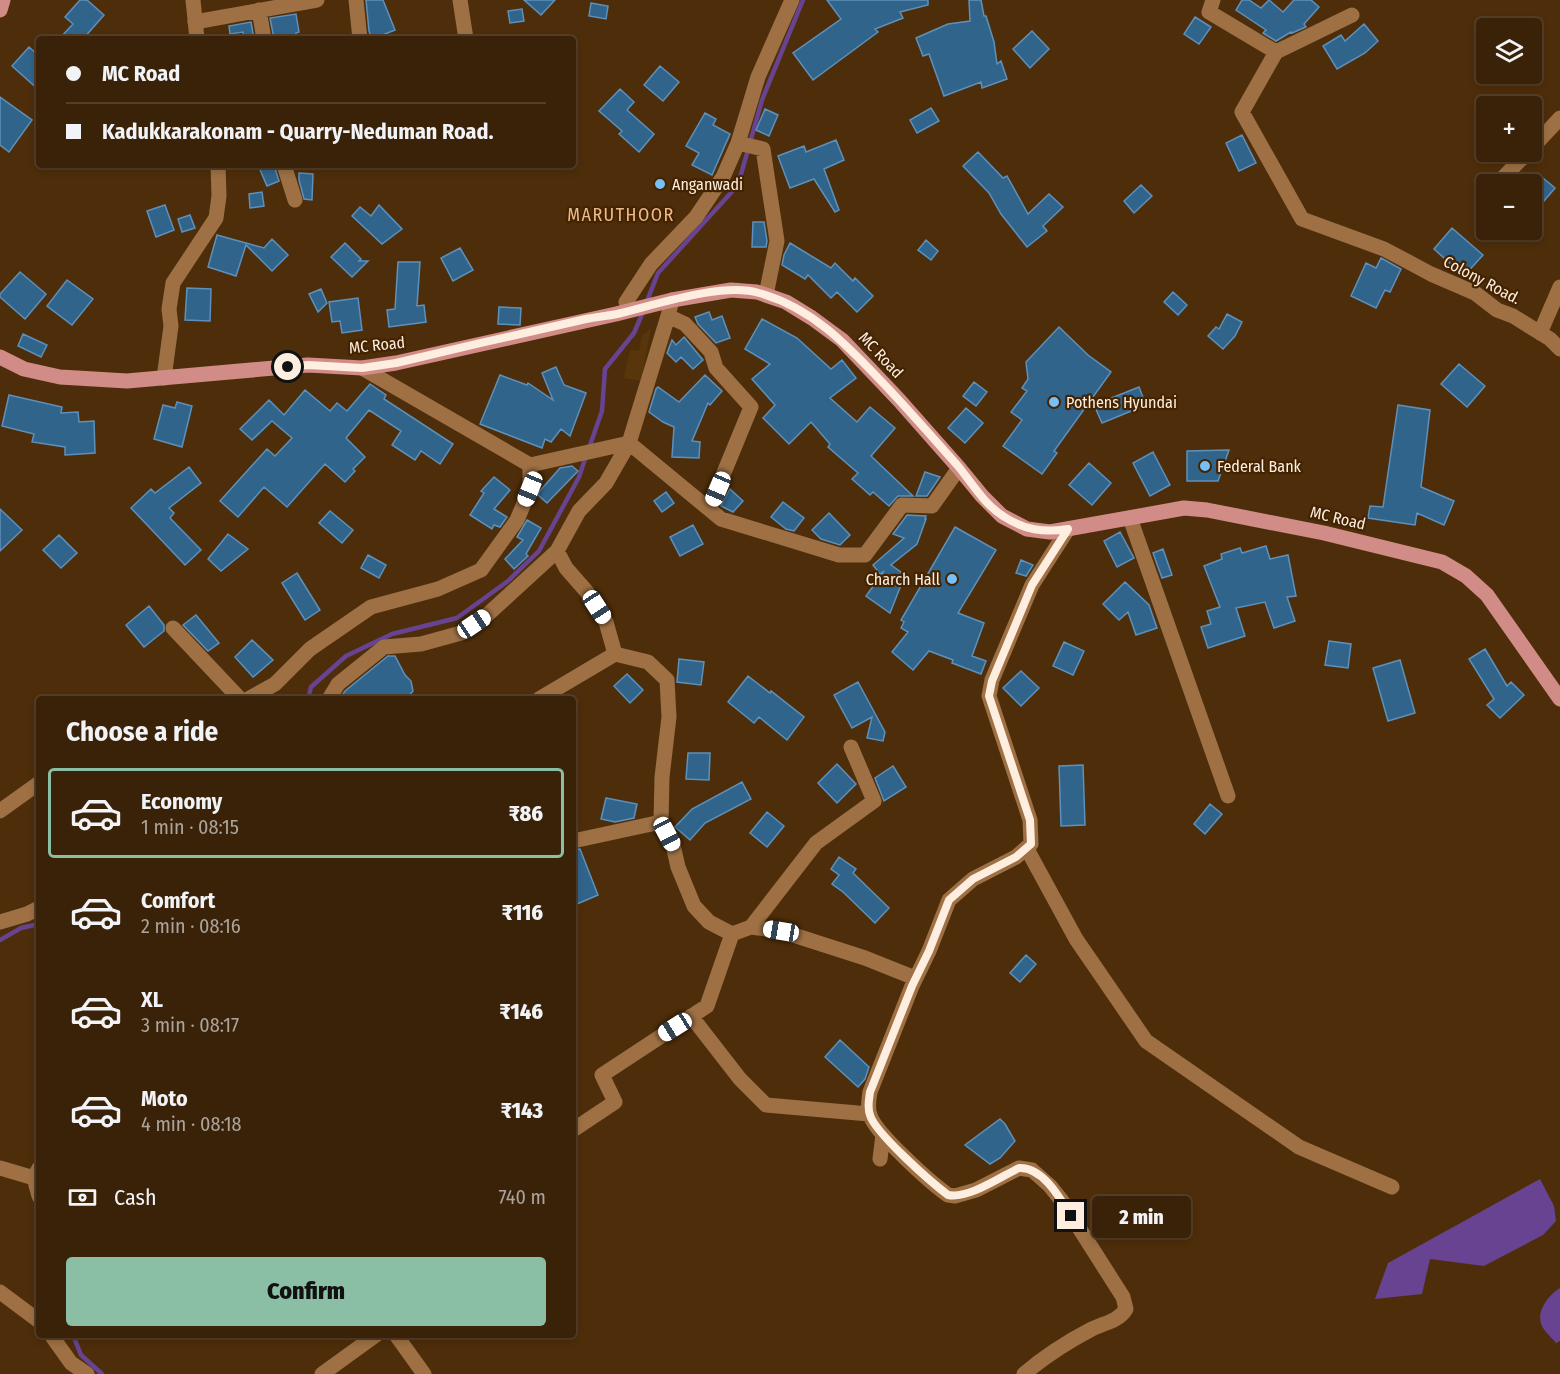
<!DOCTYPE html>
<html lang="en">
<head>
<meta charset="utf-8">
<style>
  :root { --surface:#3a2208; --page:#412a12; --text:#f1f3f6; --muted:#aba49c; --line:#543f29; --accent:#8abfa5 }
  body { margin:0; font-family:"Fira Sans Condensed",sans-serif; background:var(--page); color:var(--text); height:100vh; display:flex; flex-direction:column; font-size:22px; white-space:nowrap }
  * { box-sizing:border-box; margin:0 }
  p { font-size:20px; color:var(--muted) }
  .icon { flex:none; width:33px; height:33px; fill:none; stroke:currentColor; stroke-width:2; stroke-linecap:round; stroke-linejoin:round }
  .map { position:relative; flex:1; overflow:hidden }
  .panel { position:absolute; left:36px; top:696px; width:540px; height:642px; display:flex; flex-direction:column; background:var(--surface); border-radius:6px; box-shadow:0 3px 9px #0003,0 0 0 2px var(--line) }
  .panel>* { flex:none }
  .guide { position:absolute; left:36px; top:36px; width:540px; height:132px; border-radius:6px; box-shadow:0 3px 9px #0003,0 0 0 2px var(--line); display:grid; align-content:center; height:132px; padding:0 30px; background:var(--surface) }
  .controls { position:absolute; left:1476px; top:18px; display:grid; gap:12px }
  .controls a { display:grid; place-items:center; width:66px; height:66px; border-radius:6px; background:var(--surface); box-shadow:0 3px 9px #0003,0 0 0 2px var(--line); font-size:30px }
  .end { position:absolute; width:27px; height:27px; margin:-14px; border:8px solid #fdeee0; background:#111; box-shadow:0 0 0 3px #111 }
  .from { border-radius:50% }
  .bubble { position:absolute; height:42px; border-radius:6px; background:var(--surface); box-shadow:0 3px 9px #0003,0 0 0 2px var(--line); font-size:20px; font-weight:800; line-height:42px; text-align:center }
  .car { position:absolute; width:18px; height:36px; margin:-18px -9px; border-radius:8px; box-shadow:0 0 4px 2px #0007; background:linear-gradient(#fff 24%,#345 0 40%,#fff 0 76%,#345 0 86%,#fff 0) }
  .guide b { display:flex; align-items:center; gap:21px; height:57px; font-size:22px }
  .guide b+b { border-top:2px solid var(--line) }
  .guide i { width:15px; height:15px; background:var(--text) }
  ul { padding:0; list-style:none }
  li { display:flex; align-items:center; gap:18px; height:90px; margin:0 12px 9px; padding:0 18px; border:3px solid transparent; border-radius:6px }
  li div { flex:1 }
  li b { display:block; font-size:22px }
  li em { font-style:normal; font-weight:800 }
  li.on { border-color:var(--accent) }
  li>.icon { width:54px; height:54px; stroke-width:1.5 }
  h2 { padding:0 30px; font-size:27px; line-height:72px }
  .pay { display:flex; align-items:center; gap:15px; height:66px; padding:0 30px; font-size:22px }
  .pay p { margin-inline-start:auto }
  .primary-button { display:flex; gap:12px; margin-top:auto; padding:12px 30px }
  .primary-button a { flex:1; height:69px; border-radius:6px; background:var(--accent); color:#111; font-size:24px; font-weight:800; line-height:69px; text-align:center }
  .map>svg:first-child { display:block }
  .built { fill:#59350b }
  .water { fill:#674391 }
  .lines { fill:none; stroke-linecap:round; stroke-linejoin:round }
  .stream { stroke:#674391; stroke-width:4.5 }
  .building { fill:#31648b; stroke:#5d91bb; stroke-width:1.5 }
  .minor { stroke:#9e7044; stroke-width:15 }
  .tertiary { stroke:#9e7044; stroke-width:15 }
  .primary { stroke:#d28c87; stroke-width:15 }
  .route { stroke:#fdeee0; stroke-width:8 }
  .poi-dot { fill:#78bff7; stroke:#432300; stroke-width:2 }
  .labels { text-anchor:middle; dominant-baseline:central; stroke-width:4.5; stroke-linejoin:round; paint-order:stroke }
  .poi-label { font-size:16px; fill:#fdeee0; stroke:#432300; text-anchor:start }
  .street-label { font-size:16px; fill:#fdeee0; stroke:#432300 }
  .neighbourhood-label { font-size:18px; letter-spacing:1.5px; fill:#edba8d; stroke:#432300 }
</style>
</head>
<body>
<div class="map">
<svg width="1560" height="1374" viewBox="0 0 1560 1374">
  <rect width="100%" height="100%" fill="#4e2e0a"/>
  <path class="built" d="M651 328 641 381 624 378 630 350 639 351 642 336Z"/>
  <path class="water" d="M1540 1179 1554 1206 1556 1221 1543 1235 1484 1266 1430 1259 1422 1294 1375 1299 1388 1263Z
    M1560 1288V1341L1556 1343C1552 1338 1546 1333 1543 1328 1534 1314 1548 1295 1560 1288Z"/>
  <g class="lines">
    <path class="stream" d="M647 301 658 273 738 185 762 100 803 0
      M589 448 602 411 605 369 634 333 643 312
      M308 699 311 687 346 656 392 634 457 618 508 581 539 551 579 477 586 456
      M0 940 21 928 39 924
      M73 1335 81 1355 102 1374"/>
  </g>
  <path class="building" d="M80 0H87L104 15 83 39H59L73 24 65 17Z
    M366 0H383L395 30 372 39 369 31Z
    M524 0H555L541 15Z
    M827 0H928V5L900 12 903 18 875 29 878 32 813 80 793 53 841 19Z
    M969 0H981L984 16H986L994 42 997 64 1001 61 1007 79 982 88 981 82 944 96 929 54 923 56 916 38 948 24 970 21Z
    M1242 0H1249L1261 8 1269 0 1283 12 1294 0H1311L1319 7 1304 24 1306 27 1292 33 1291 32 1276 41 1263 33 1266 30 1236 10Z
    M591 3 608 6 606 19 589 16Z
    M522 9 524 21 510 23 508 11Z
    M296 14 299 32 296 33 297 39H274L270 18Z
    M1195 17 1211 27 1199 44 1184 34Z
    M251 22 254 39H244L243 32 230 34 229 26Z
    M1364 24 1378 41 1365 53 1337 69 1323 46 1341 35 1345 41Z
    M1032 31 1049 49 1030 68 1013 49Z
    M29 47 39 56V90L12 66Z
    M660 66 679 82 663 101 644 85Z
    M620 89 634 102 627 110 654 134 639 152 619 134 622 131 599 111Z
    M0 97 32 120 9 152 0 145Z
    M931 108 939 121 917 133 910 120Z
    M765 109 778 115 769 136 756 130Z
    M705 113 716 119 713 125 730 134 712 175 692 165 699 153 686 146Z
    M1242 135 1256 163 1239 171 1226 143Z
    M836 140 844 160 824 169 839 210 835 212 814 179 790 188 778 156 804 146 806 152Z
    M978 152 1003 178 1007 176 1028 214 1049 194 1063 207 1043 226 1047 231 1027 247 1001 214 989 193 963 166Z
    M258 165H274L279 181 267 186Z
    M299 173 313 174 312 200 304 199 299 180Z
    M1537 173 1555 188 1532 215V179Z
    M1141 185 1152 196 1134 213 1124 201Z
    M262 192 264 206 250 208 249 194Z
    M165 205 174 230 156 237 147 211Z
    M379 205 402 229 382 244 352 216 360 207 371 216Z
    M190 215 195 228 182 232 178 219Z
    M753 222H764L767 241 766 247H752Z
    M1452 228 1483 255 1464 276 1434 249Z
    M217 235 264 248 272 239 288 255 272 271 246 245 236 276 208 267Z
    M926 240 938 251 931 260 918 250Z
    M345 243 361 259 359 261H368L352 277 331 257Z
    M790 243 831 268 835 263 853 281 855 278 873 296 857 312 837 292 831 298 808 275 805 279 782 265 784 255Z
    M460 248 473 270 453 281 441 258Z
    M1381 258 1401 269 1390 292 1385 290 1376 308 1351 296 1366 263 1376 268Z
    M398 262H420L417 306 424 305 426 322 389 327 387 310 395 309Z
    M20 272 46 294 25 319 0 297V294Z
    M67 280 93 299 72 325 47 306Z
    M187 288 211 289 210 321 185 320Z
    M321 289 327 303 318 312 309 294Z
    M1173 292 1187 305 1178 315 1164 302Z
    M358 298 362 330 342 333 340 321 332 322 329 302Z
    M499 307 521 308 520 325 498 324Z
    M709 312 712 320 722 316 730 338 716 343 698 324 695 317Z
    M1227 314 1242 322 1235 336 1223 349 1208 336 1216 327 1219 329Z
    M762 319 797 338 831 369 842 360 856 378 830 398 857 422 870 407 895 428 871 456 913 496H898L889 506 873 492 870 495 852 479 858 473 828 447 830 444 811 422 789 444 763 418 775 405 752 379 770 364 745 349Z
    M1059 327 1088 355 1111 372 1054 451 1057 453 1042 474 1003 446 1022 420 1011 412 1027 391 1022 388 1028 379 1026 362Z
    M23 334 47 345 41 357 18 346Z
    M684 337 703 360 693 369 681 357 676 362 667 353 672 340 676 345Z
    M1459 364 1485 386 1467 407 1441 384Z
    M556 367 564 385 586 393 570 436 561 429 551 442 545 439 542 448 480 424 500 375 527 385 528 383 553 400 542 373Z
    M705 375 722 391 710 405 708 403 692 441 700 442 699 458 672 457 674 427 663 422 649 412 656 389 658 387 679 402Z
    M974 382 987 392 976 406 963 396Z
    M370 384 386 395 384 399 453 444 440 464 421 451 415 460 392 445 401 431 369 410 346 438 365 457 353 469 355 471 345 482 325 464 287 507 264 487 238 517 220 501 267 449 275 456 292 438 272 421 252 440 240 429 269 400 284 415 305 390 330 411 337 403 347 411Z
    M1139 387 1146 405 1102 423 1094 405Z
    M9 395 62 407 61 413 78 412 79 422 94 421 95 453 65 455V447L32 442 34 434 2 426Z
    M177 402 192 406 182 447 154 439 163 405 175 408Z
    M1398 405 1430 410 1421 487 1454 501 1444 525 1417 513 1415 525 1368 518 1370 506 1383 507Z
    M966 408 983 423 965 443 948 428Z
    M1229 450 1218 481H1187V451Z
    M1153 452 1170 485 1150 496 1133 463Z
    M1089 463 1111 483 1092 505 1069 485Z
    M572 466 578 471 547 503 538 495 539 492 560 468Z
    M189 467 201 483 169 508 174 513 170 518 201 550 185 565 131 508 151 489 155 493Z
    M925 472 940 477 927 496H916Z
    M494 477 510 490 494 509 507 517 500 527 494 525 492 529 470 515 484 493 481 491Z
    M730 489 743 501 733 512 721 506Z
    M666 492 674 503 662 512 654 501Z
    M783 502 804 518 794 531 786 529 771 517Z
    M0 509 22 530 0 551Z
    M330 511 353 530 342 543 319 523Z
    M829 513 850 535 840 545 821 539 812 530Z
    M907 515 926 516 925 519H926L917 544 891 565 905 575 890 613 866 596 884 571 880 574 873 565 904 538 893 534Z
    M527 520 541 528 526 554 528 556 514 569 505 559 523 540 517 537Z
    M693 525 703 544 680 556 670 537Z
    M955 527 996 550 958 613 984 623 972 656 986 661 981 674 952 663 953 660 929 651 913 670 892 652 908 632 901 628 904 622 901 620Z
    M1120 532 1134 558 1117 567 1104 541Z
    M228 534 248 549 221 571 208 559Z
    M59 535 77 553 61 568 43 550Z
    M1266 546 1270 559 1288 555 1296 596 1287 597 1295 621 1274 628 1265 602 1236 608 1245 636 1208 648 1201 627 1211 624 1207 611 1220 607 1204 566 1222 559 1221 554 1240 548 1242 553Z
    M1163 549 1172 575 1162 578 1153 553Z
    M368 555 386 565 379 578 361 568Z
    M1021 560 1033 565 1026 576 1016 573Z
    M297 573 320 610 305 620 282 583Z
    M1125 582 1149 605 1157 628 1136 635 1128 612 1119 620 1103 604Z
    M149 606 164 625V631L144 647 126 625Z
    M196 615 219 643 208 651 183 625Z
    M252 640 273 660 253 677 235 657Z
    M1329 641 1351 644 1348 668 1325 665Z
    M1064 642 1084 651 1073 675 1053 666Z
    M1485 649 1507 686 1511 682 1524 695 1500 718 1487 705 1494 699 1469 659Z
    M388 656H395L405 675 411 681 413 691 406 699H340L345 691Z
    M679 659 704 662 701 685 677 682Z
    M1400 660 1415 713 1388 721 1373 668Z
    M1021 671 1039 688 1021 706 1003 688Z
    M627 674 643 690 630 703 614 686Z
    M748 676 770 693 771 691 804 717 787 740 759 717 754 723 728 702Z
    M858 682 885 732 883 741 867 738 872 717 852 728 834 695Z
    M688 753H710L709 780 686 779Z
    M837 764 856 784 837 803 818 783Z
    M1083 765 1085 825 1061 826 1059 766Z
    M893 766 906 787 884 801 875 778Z
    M742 782 751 799 705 823 690 840 675 827 692 809Z
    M606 798 637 804 634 818 615 822 601 819Z
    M1210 804 1222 814 1205 834 1194 824Z
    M767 812 784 826 767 847 750 833Z
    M580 849 598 895 577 904 573 895V850Z
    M839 857 856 869 853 873 889 908 875 923 843 892 832 884 839 875 831 869Z
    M1026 955 1036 964 1020 982 1010 973Z
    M840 1040 869 1067 865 1079 858 1087 825 1057Z
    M1000 1119 1005 1124 1015 1141 1000 1158 990 1164 965 1145Z"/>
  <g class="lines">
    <path class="minor" d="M356 0 360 39
      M460 0 466 39
      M1213 0 1209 12 1276 52 1352 15
      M259 10 264 39
      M195 22 317 0
      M1276 52 1242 112 1302 219 1384 249 1431 274 1475 293 1497 310 1513 316 1550 339 1560 349
      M738 143 763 149 777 241 766 295
      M1532 148 1560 118
      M284 165 295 200
      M1499 182 1528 152
      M626 302 651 264 696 217 723 177 738 143 758 77 792 0
      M668 316 685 324 711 352 716 368 751 407 709 509
      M1540 333 1560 287
      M629 443 721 519 839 555H865L902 505 932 506 959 468
      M530 465 629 443
      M1130 518 1228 796
      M557 551 566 568 587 592 606 622 615 654 648 662 667 680 669 717 662 777 661 822 673 845 678 867 694 906 709 922 732 934 751 927 781 931 865 958 915 978
      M173 628 240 699
      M329 699 338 684 384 647 421 644 461 633 487 615 557 551 579 511 606 483 629 443 668 316 672 300
      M539 699 615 654
      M573 841 661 822
      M1027 849 1076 939 1146 1041 1299 1147 1392 1187
      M0 922 27 914 39 908
      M751 927 816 843 874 801 851 747
      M691 1016 740 1079 766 1105 869 1114
      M573 1130 615 1102 602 1075 707 1006 732 934
      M880 1159 883 1135
      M0 1168 34 1178
      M39 1168 34 1178 39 1196
      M0 1292 39 1321
      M51 1335 71 1363 87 1374
      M396 1335 424 1374
      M322 1374 376 1335
      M1024 1374C1044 1357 1067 1342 1090 1330 1103 1323 1118 1322 1126 1309L1123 1297 1062 1201 1050 1186 1032 1170 1019 1168 976 1190 955 1196 948 1195C931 1183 875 1133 870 1115 867 1107 869 1099 870 1092L912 986 929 951 949 900 973 879 1016 857 1031 844 1030 820 989 696 992 680 1032 585 1068 529"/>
    <path class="tertiary" d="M193 0 197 39
      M164 378 171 326 169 309 173 283 216 218 219 196 218 165
      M248 699 275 684 310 649 371 607 438 589 481 570 517 520 530 489V465L362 368
      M0 811 39 783"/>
    <path class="primary" d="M0 10 3 0
      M0 357 24 369 60 377 127 381 308 365 362 368 396 363 616 314 672 300 731 290 757 292 786 302 812 318 842 340 899 400 959 468 982 496 1002 516 1027 529 1050 532 1184 508 1207 510 1324 533 1442 562 1466 576 1487 595 1560 699"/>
  </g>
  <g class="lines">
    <path class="route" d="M288 367 308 365 362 368 396 363C459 348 523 333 586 319 596 317 607 316 617 314 655 305 722 282 759 293 811 307 847 345 882 382 908 409 933 438 958 466 972 483 984 504 1003 516 1024 530 1044 533 1068 529L1032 585 992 681 989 696 1030 820 1031 844 1016 857 973 879 949 900 929 951 912 986 870 1092C869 1100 867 1107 870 1115 875 1133 932 1183 948 1195 969 1199 1000 1177 1019 1168 1043 1167 1060 1198 1071 1216"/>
  </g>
  <g class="poi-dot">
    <circle cx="660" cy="184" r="6"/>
    <circle cx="1054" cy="402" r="6"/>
    <circle cx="1205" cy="466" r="6"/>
    <circle cx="952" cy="579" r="6"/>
  </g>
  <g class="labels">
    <g class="poi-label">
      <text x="672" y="184">Anganwadi</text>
      <text x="1066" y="402">Pothens Hyundai</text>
      <text x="1217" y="466">Federal Bank</text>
      <text x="940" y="579" text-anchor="end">Charch Hall</text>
    </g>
    <g class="street-label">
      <text transform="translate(1482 280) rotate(28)">Colony Road.</text>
      <text transform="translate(377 345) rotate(-6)">MC Road</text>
      <text transform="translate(881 355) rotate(47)">MC Road</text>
      <text transform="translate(1338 518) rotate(13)">MC Road</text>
    </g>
    <g class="neighbourhood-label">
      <text x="621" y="215">MARUTHOOR</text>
    </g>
  </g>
</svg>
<div class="controls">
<a><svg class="icon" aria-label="layers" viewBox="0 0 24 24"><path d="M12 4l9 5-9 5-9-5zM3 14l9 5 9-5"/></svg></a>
<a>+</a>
<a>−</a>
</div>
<i class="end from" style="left:288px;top:367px"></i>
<i class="end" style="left:1071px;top:1216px"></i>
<div class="bubble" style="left:1092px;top:1196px;width:99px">2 min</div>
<i class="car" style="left:530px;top:489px;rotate:202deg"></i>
<i class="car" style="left:718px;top:489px;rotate:203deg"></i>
<i class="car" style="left:597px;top:607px;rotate:147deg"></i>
<i class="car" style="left:474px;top:624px;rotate:56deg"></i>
<i class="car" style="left:667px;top:834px;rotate:152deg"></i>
<i class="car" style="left:781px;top:931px;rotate:279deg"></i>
<i class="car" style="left:675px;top:1027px;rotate:238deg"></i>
<div class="guide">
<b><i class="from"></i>MC Road</b>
<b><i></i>Kadukkarakonam - Quarry-Neduman Road.</b>
</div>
<section class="panel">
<h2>Choose a ride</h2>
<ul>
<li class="on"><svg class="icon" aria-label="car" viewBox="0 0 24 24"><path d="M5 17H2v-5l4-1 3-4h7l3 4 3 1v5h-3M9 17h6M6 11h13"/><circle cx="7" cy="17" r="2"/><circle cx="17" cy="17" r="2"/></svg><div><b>Economy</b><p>1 min · 08:15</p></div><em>₹86</em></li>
<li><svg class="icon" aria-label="car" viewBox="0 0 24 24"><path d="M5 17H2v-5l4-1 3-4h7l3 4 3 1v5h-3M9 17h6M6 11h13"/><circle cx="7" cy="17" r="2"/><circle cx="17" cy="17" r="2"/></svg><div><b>Comfort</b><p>2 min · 08:16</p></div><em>₹116</em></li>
<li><svg class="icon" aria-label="car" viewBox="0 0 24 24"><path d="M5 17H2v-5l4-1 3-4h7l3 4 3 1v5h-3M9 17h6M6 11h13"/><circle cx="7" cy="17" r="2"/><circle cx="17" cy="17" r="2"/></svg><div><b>XL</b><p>3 min · 08:17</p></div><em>₹146</em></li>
<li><svg class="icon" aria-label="car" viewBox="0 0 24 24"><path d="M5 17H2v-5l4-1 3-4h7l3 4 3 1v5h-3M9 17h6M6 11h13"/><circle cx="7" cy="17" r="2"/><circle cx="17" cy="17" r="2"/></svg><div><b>Moto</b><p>4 min · 08:18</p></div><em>₹143</em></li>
</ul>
<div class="pay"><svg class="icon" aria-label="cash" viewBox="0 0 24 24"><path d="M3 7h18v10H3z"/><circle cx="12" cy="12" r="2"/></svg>Cash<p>740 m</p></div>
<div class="primary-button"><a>Confirm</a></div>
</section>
</div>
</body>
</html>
